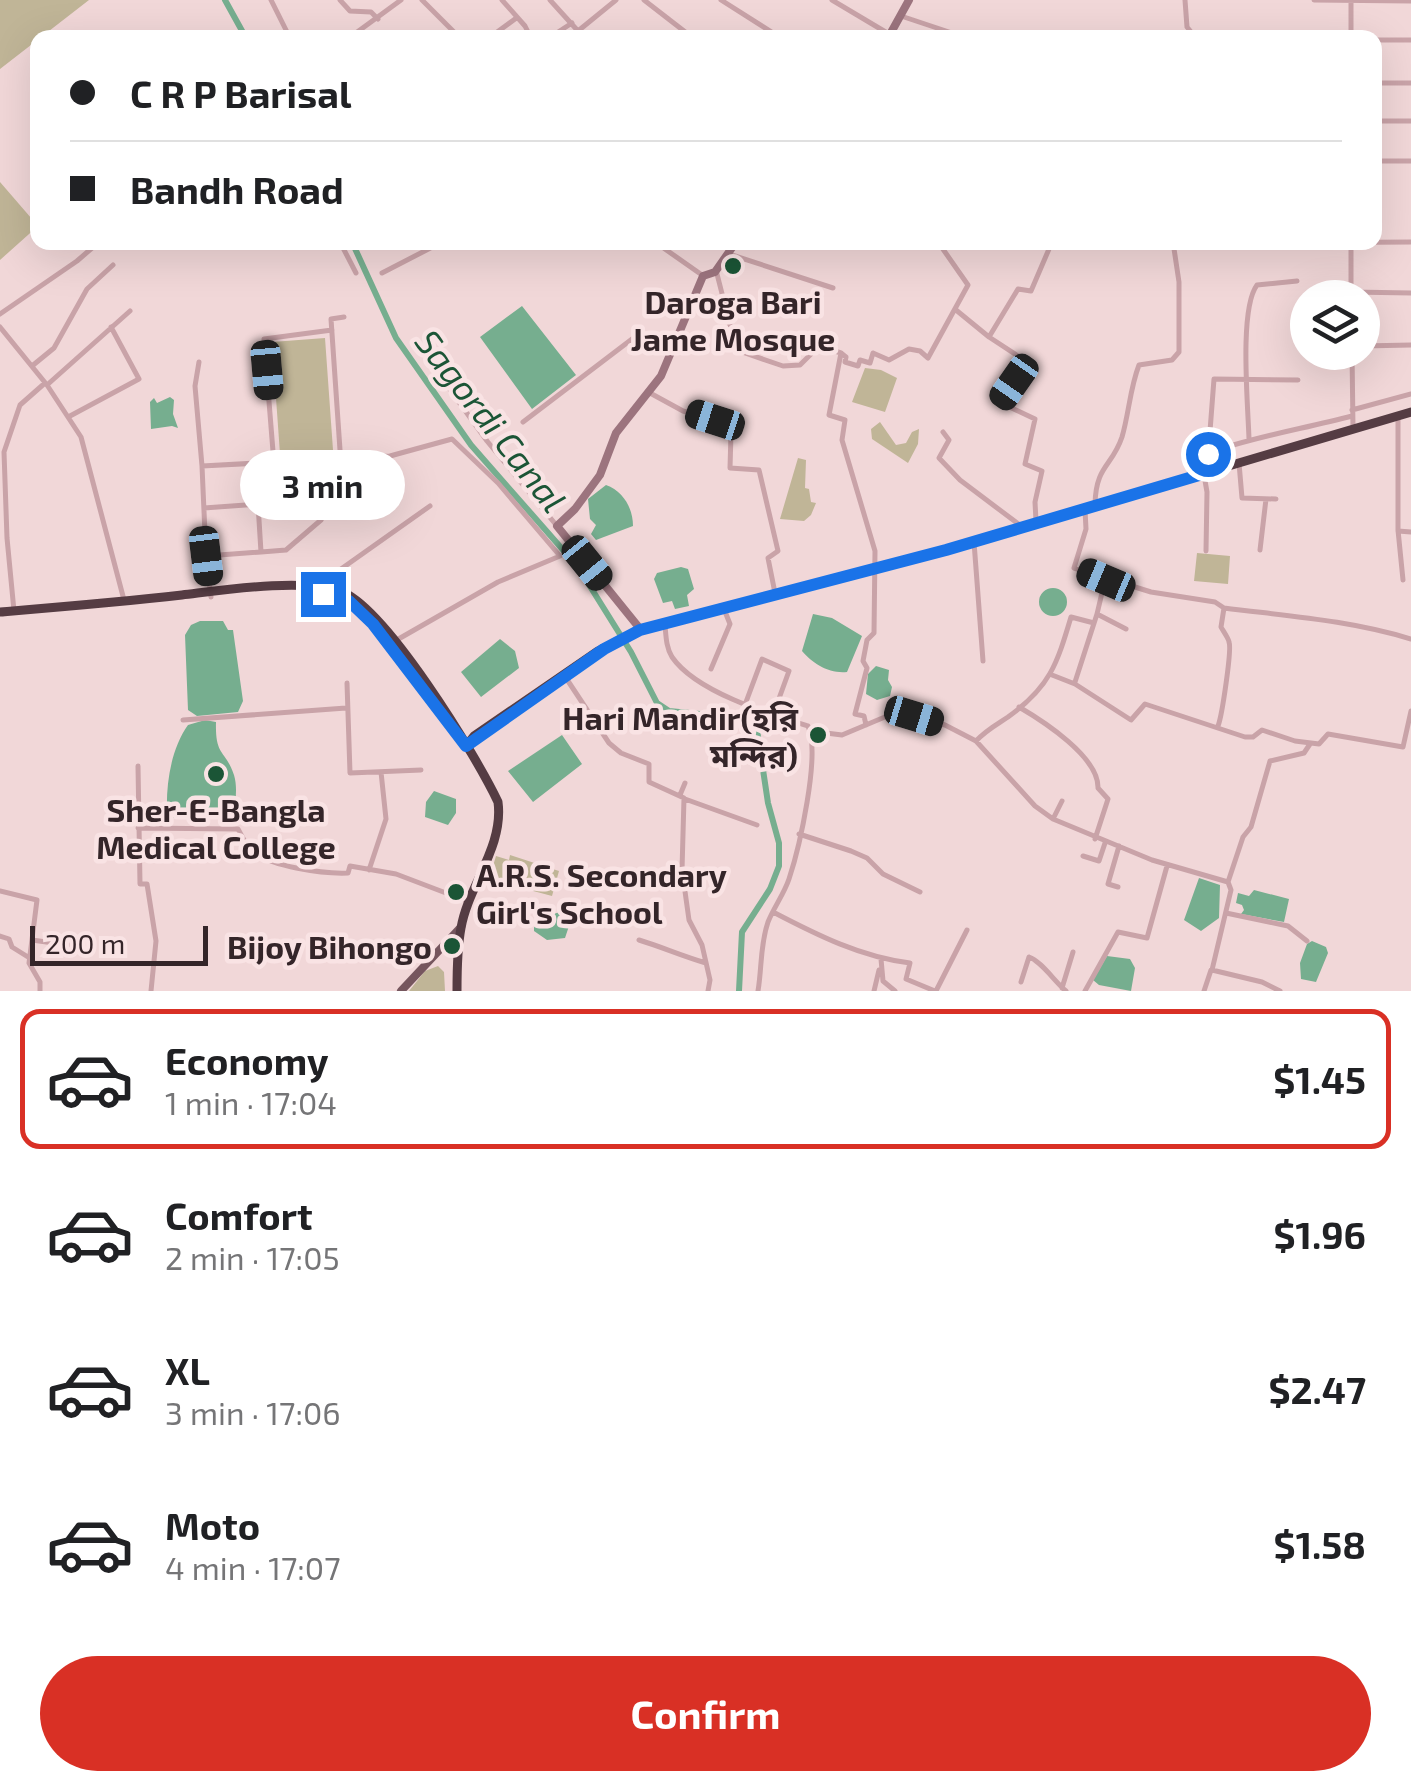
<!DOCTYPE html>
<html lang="en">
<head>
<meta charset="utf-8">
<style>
  :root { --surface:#fff; --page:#f6f6f6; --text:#202124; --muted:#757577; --line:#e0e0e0; --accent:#d93025 }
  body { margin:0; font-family:"Exo 2","Noto Sans Bengali",sans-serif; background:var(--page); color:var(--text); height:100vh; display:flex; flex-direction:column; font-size:38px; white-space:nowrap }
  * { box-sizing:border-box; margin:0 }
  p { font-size:32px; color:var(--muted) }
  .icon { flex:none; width:55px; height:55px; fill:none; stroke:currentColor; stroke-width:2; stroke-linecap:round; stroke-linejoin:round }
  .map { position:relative; height:991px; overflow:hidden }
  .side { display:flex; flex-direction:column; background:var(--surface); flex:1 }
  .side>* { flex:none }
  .top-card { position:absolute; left:30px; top:30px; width:1352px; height:220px; border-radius:20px; box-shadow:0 10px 40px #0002; display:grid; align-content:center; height:220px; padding:0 40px; background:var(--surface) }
  .buttons { position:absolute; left:1290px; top:280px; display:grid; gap:20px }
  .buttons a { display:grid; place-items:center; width:90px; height:90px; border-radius:50%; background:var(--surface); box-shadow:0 10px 40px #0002; font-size:50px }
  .scale { position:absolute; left:30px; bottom:25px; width:178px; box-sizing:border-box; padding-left:10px; border:5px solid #342529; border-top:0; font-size:28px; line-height:35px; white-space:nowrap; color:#342529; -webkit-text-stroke:8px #f9e3e4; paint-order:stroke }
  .end { position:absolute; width:45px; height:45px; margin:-22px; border:12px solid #1a73e8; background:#fff; box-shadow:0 0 0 5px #fff }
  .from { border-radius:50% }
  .bubble { position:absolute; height:70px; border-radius:35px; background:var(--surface); box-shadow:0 10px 40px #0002; font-size:32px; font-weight:700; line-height:70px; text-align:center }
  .car { position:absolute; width:30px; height:60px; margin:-30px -15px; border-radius:12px; box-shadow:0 0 8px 2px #0007; background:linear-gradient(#222 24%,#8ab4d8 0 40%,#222 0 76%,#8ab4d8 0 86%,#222 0) }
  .top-card b { display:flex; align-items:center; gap:35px; height:95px; font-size:38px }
  .top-card b+b { border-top:2px solid var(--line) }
  .top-card i { width:25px; height:25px; background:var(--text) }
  ul { padding:18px 0 0; list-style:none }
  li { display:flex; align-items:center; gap:30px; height:140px; margin:0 20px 15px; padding:0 20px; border:5px solid transparent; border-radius:20px }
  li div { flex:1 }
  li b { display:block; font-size:38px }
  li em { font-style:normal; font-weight:700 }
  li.current { border-color:var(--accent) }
  li>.icon { width:90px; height:90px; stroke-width:1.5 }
  .button { display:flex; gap:20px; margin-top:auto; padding:20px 40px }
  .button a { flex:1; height:115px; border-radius:60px; background:var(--accent); color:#fff; font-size:40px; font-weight:700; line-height:115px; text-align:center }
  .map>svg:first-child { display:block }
  .green { fill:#c0b597 }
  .water { fill:#76ae8f }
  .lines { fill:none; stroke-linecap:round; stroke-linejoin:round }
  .canal { stroke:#76ae8f; stroke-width:6 }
  .street { stroke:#c9a3a8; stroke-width:5 }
  .secondary { stroke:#9c747e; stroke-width:8 }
  .primary { stroke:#76565e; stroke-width:8 }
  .highway { stroke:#553c43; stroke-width:9 }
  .route { stroke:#1a73e8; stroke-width:12 }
  .poi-dot { fill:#1b5536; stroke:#f9e3e4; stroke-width:4 }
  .labels { text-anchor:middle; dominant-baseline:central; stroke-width:9; stroke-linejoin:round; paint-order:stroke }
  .poi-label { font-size:32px; font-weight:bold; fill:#342529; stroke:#f9e3e4 }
  .water-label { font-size:35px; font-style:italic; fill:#1b5536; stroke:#f9e3e4 }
</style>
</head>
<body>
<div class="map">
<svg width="1411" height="991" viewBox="0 0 1411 991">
  <rect width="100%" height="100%" fill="#f1d7d8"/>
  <path class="green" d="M0 0H89L0 69Z
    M0 182 38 226 0 260Z
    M325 338 333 450 280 454 272 342Z
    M865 368 881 370 897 378 885 412 852 402Z
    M880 422 896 445 906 443 912 432 919 429 918 444 908 463 872 439 871 429Z
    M798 458 806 460 805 488 809 489 811 502 816 503 811 515 804 521 780 519Z
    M1197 553 1230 556 1228 584 1194 581Z
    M510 855 559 871 552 896 489 879 496 856 509 860Z
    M438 966 444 972 445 991H409L425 971Z"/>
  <path class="water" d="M522 306 576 375 532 409 480 337Z
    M170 397 174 400 173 414 178 428 172 426 151 429 150 402 154 398 157 403Z
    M606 485C623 491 633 508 633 526L596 540 591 534 596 525 590 519 588 499Z
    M681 567 688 569 694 589 687 595 689 606 675 609 672 601 663 603 654 579 657 573Z
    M1039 602a14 14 0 1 1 28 0a14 14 0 1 1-28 0Z
    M813 614 832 618 862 636 847 672C829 674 812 663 802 651Z
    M200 621H223L228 630H233L243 701 238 712 197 716 188 710 185 635 191 625Z
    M500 639 515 651 519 668 481 697 461 672Z
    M876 666 889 670 888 680 892 687 890 696 877 700 866 694 868 674Z
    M205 720 216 722C215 757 225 749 234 775 238 788 235 802 234 816L226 819 172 818 167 812C166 783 171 749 188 725Z
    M562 735 582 764 533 802 508 771Z
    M434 791 456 799V813L448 825 425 817 426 802Z
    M1199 878 1220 885 1219 918 1201 931 1184 920Z
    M1254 890 1289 899 1284 922 1241 914 1244 910 1242 905 1236 903 1238 893 1249 896Z
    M565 910 572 917 565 938 547 940 534 931V921Z
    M1312 941 1326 947 1328 953 1316 982 1301 979 1300 963 1307 944Z
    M1107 956 1130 959 1135 968 1131 991 1099 985 1093 980Z"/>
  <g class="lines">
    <path class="canal" d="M225 0 246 38
      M352 242 396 338 471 445 578 567 631 652 657 703 669 711 741 718 756 723 768 803 779 843V866L770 889 742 932 739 991"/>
    <path class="street" d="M271 0 290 38
      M340 0 350 11 371 12 378 19
      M422 0 460 38
      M502 0 525 26 531 38
      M550 0 578 31 616 0
      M644 0 693 38
      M721 0 781 38
      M832 0 889 34
      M1185 0 1187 27 1196 38
      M1314 0 1411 1
      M1351 1V38
      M901 16 967 38
      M349 38 401 0
      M489 38 515 19
      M549 38 572 23
      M1375 40H1411
      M1375 83H1411
      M1375 121H1411
      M1375 161H1411
      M340 242 356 273
      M655 242 702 275
      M1351 242V298
      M1265 243 1411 242
      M729 254 833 288
      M716 270 731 329 745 353 783 366 800 365 811 354 813 344 841 353
      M382 273 442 242
      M1351 292 1411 293
      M956 310 989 337 1018 289 1031 291 1052 242
      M0 314 77 261 99 242
      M0 327 47 385 81 437 124 600
      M989 337 1027 362 1001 403 1035 419 1025 464 1042 471 1035 502 1036 521
      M1362 346 1411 345
      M1352 352 1353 428
      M425 355 487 441 557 526
      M199 362 195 386 202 466
      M32 366 54 348 87 289 113 265
      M47 385 130 311
      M650 393 683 411 715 420 718 430 731 433 730 468 759 470 778 551 768 558 775 593
      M1352 410 1411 394
      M70 416 139 379 111 327
      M1398 416V530L1403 580
      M523 422 636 336
      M943 432 949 440 939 458 960 480 1021 526
      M1249 439C1248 405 1239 309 1257 285L1297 281
      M1208 453C1256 436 1303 429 1352 416
      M1239 463 1242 498 1276 499
      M256 464 258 504
      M274 464 264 339 332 330
      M1207 470 1214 379 1298 380
      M1204 475 1207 492 1206 551
      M1095 504C1096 465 1112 467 1122 437 1129 413 1130 388 1139 365L1172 360 1179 352V282L1173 242
      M204 508 258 504 261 552 206 556 211 597
      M1085 510 1086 529 1074 568 1151 592 1215 602 1224 608 1221 627C1222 629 1229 639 1229 642 1232 649 1222 716 1218 726
      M1398 531 1411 532
      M974 542 983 661
      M1260 550 1266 499
      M261 552 286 550 321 520 342 479 331 319 344 317
      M206 556 202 466 390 456 452 439 498 483 560 556 498 582 395 641
      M1105 580 1097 614 1126 629
      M317 586 430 506
      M1224 608C1287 616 1349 620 1411 639
      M14 611 7 538 4 452 20 405 45 383
      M665 625C666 636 666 647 672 657 696 692 769 714 808 726 821 754 799 849 789 879 784 894 774 907 768 922 760 945 762 967 758 991
      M711 669 730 624 724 609
      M1052 675 1075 684 1131 720 1145 704 1245 737H1253L1262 730 1295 741 1319 744 1328 734 1403 747 1411 711
      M566 678 609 743 621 753 649 764V782L684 798 682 870 689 920 702 945 710 980 708 991
      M1075 682 1097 614
      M347 683 350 773 421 770
      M746 702 762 659 789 671 773 715
      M1019 707C1043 721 1099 757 1098 788L1108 799 1095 839
      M183 720 346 708
      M866 725 864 716 855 714 867 668 863 661 867 640 874 633 875 551 842 440 845 420 829 415 841 353 846 357 845 362 858 366 860 360 870 363 873 353 889 360 909 349 920 351 928 358 968 285 938 242
      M810 731 842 735 892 714 903 713 945 725 976 741 1035 806 1053 819 1152 860 1228 882 1231 890 1212 970 1262 982 1280 991
      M976 741C986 730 996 725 1008 717 1050 687 1057 664 1071 617L1094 623
      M138 766 140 884H147L156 941 151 991
      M680 795 685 783
      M685 799 757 825
      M1053 819 1062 801
      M138 828 238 829C242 836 246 845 251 850 270 867 324 874 348 873L350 866 396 874 467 901
      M799 834 851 851 867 858 883 874 920 892
      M1083 856 1099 861 1105 843
      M369 870 386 819 381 772
      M1228 882 1243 837 1251 827 1270 761 1304 753 1310 744
      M1118 887 1108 884 1119 846
      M0 891 37 900 29 963 40 982V991
      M773 912C817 935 861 957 910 963L906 979 935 991
      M1226 913 1288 926 1307 941
      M0 936 9 939 12 947 28 957
      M32 940 75 946
      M639 940C662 947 682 956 706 963
      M881 959 883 981 895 991
      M1021 982 1029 957C1041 961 1055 982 1066 991
      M1062 988 1073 952
      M874 991 879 970
      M936 991 967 930
      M1085 991 1118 932 1147 938 1167 866
      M1204 991 1211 970"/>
    <path class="secondary" d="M888 38 909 0
      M641 630 557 526 575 509 600 475 616 433 661 376 703 276 715 272 736 242"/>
    <path class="primary" d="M401 991 461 927"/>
    <path class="highway" d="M314 593 352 603
      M0 612C60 607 121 602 182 595 224 590 301 578 340 591 385 606 477 757 498 802 504 847 468 886 461 928 457 949 457 971 457 991
      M466 746 474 736 598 651 641 630 945 550 1411 412"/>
  </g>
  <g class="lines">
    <path class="route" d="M323 594 349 601 373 624 466 746 604 649 640 630 946 550 1206 473 1208 454"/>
  </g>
  <g class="poi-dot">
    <circle cx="733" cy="266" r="10"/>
    <circle cx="818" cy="735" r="10"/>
    <circle cx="216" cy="774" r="10"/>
    <circle cx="456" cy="892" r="10"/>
    <circle cx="452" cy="946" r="10"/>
  </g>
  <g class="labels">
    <g class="poi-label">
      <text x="733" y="301">Daroga Bari<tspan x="733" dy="37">Jame Mosque</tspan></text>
      <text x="798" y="717" text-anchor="end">Hari Mandir(হরি<tspan x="798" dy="37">মন্দির)</tspan></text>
      <text x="216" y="809">Sher-E-Bangla<tspan x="216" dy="37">Medical College</tspan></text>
      <text x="476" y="874" text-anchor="start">A.R.S. Secondary<tspan x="476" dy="37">Girl's School</tspan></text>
      <text x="432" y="946" text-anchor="end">Bijoy Bihongo</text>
    </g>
    <g class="water-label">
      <text transform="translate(492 420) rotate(52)">Sagordi Canal</text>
    </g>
  </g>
</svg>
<div class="buttons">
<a><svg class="icon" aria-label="layers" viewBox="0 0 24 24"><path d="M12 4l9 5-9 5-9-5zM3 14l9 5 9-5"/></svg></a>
</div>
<div class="scale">200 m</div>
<i class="end from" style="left:1208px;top:454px"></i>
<i class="end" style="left:323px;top:594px"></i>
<div class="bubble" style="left:240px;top:450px;width:165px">3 min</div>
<i class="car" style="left:267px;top:370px;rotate:175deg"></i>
<i class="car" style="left:1014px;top:382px;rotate:215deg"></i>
<i class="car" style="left:715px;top:420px;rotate:288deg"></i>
<i class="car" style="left:206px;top:556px;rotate:173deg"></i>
<i class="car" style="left:587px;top:563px;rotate:141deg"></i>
<i class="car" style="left:1106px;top:580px;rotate:293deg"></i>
<i class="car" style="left:914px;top:716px;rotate:107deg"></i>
<div class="top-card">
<b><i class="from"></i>C R P Barisal</b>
<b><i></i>Bandh Road</b>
</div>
</div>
<section class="side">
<ul>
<li class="current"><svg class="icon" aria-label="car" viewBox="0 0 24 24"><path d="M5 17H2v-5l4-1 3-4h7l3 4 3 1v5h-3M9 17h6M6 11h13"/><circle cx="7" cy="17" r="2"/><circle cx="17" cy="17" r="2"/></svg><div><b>Economy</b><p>1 min · 17:04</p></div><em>$1.45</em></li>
<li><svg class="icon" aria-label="car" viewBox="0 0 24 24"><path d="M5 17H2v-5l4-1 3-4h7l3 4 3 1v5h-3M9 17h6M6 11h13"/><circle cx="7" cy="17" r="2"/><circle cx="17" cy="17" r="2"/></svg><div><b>Comfort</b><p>2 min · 17:05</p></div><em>$1.96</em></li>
<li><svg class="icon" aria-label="car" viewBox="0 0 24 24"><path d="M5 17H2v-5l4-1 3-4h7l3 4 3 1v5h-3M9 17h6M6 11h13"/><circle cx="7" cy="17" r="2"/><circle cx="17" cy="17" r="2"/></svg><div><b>XL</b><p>3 min · 17:06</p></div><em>$2.47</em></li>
<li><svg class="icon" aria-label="car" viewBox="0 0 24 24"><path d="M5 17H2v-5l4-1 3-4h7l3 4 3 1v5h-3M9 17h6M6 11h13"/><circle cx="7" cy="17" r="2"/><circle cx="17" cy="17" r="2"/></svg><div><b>Moto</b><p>4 min · 17:07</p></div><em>$1.58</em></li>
</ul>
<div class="button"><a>Confirm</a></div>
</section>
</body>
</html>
